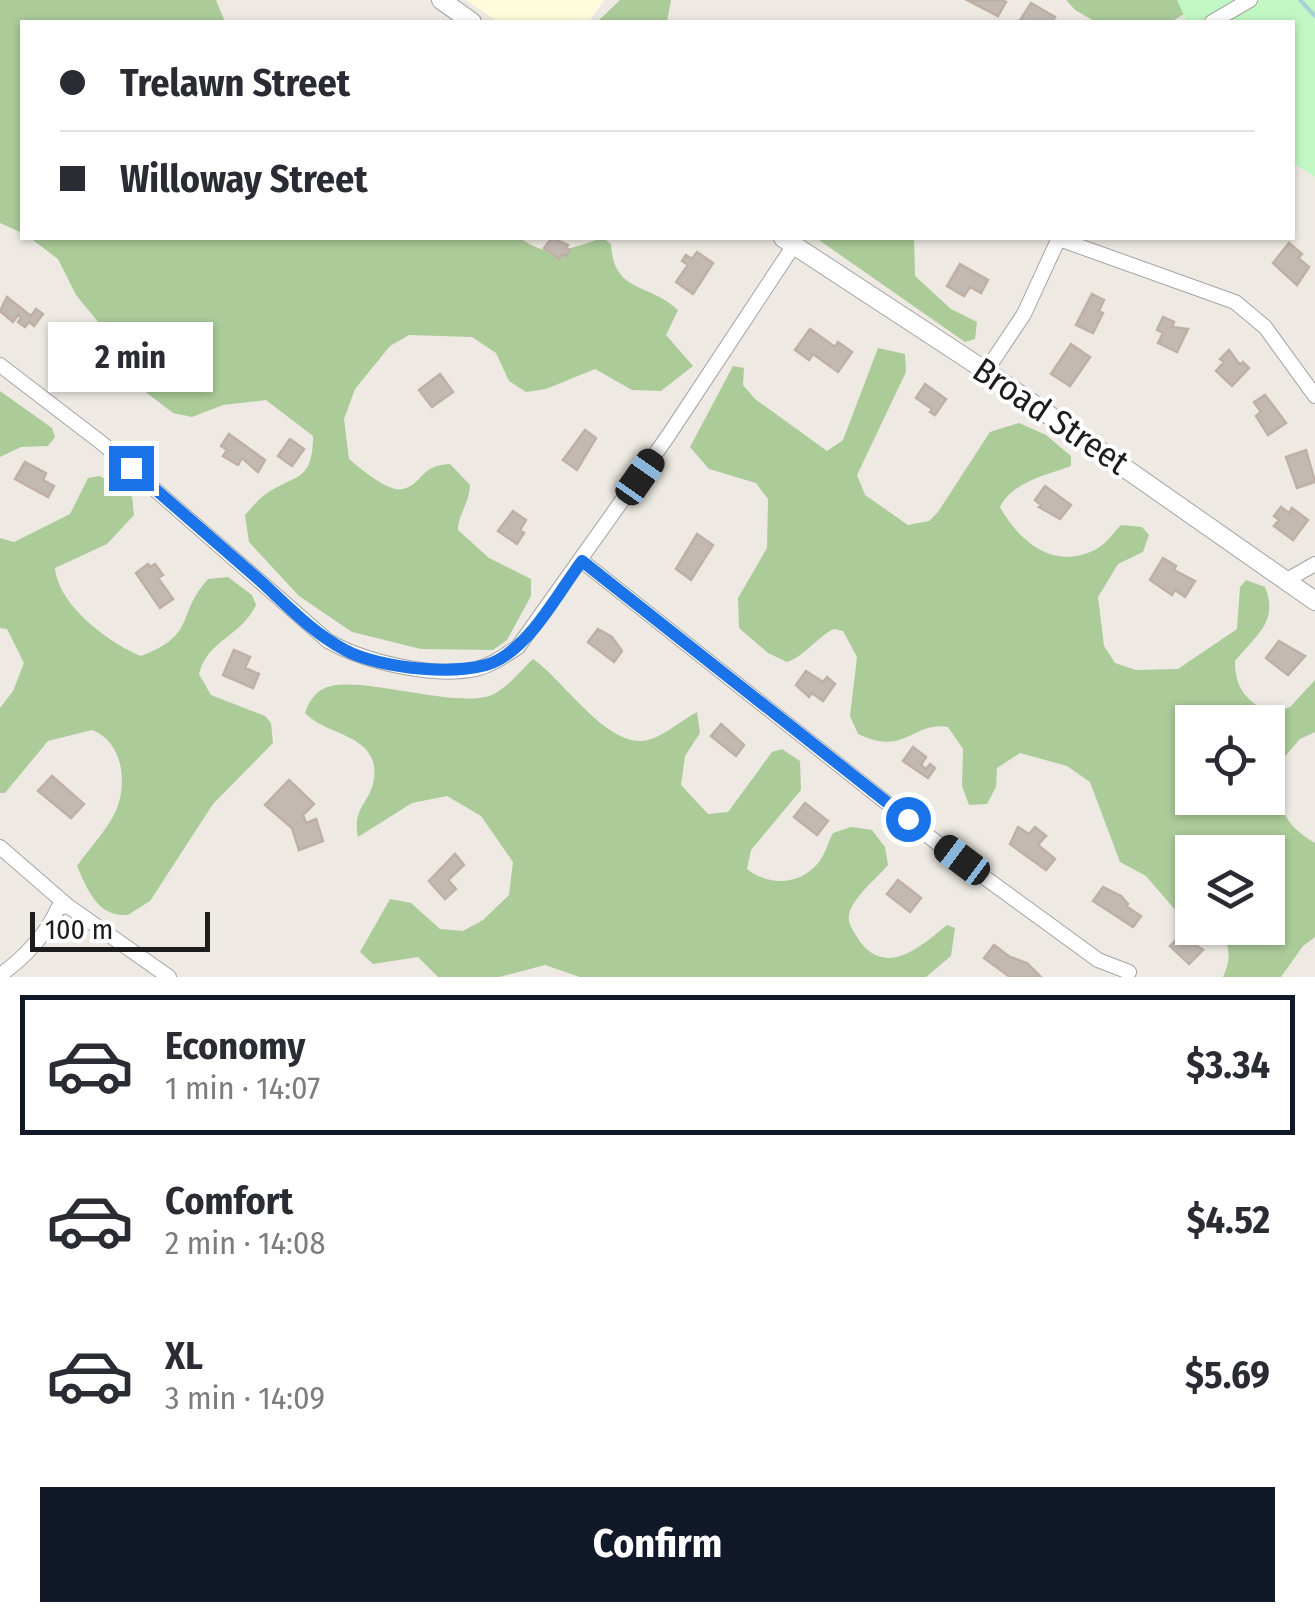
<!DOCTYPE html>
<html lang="en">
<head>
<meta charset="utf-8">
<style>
  :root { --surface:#fff; --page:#f2f2f3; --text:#2b2b33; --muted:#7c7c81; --line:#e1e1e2; --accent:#111827 }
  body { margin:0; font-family:"Fira Sans Condensed",sans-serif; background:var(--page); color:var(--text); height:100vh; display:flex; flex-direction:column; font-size:38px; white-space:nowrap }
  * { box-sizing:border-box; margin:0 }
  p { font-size:32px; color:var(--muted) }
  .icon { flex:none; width:55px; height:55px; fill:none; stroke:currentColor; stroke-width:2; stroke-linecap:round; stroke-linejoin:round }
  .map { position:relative; height:977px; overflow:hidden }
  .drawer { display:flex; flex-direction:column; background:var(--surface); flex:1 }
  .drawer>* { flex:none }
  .hud { position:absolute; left:20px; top:20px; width:1275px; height:220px; border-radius:0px; box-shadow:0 2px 8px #0004; display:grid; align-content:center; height:220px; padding:0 40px; background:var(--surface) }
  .fabs { position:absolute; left:1175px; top:705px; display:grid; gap:20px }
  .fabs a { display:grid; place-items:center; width:110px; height:110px; border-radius:0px; background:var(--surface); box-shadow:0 2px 8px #0004; font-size:50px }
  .scale { position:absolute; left:30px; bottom:25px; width:180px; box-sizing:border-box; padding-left:10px; border:5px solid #1d1d1d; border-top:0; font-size:28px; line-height:35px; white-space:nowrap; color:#1d1d1d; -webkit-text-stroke:8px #fff; paint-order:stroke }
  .end { position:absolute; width:45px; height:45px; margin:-22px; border:12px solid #1a73e8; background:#fff; box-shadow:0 0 0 5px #fff }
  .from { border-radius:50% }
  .bubble { position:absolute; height:70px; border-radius:0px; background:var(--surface); box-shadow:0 2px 8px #0004; font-size:32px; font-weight:700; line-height:70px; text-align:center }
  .car { position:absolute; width:30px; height:60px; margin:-30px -15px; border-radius:12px; box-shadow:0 0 8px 2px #0007; background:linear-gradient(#222 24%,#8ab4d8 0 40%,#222 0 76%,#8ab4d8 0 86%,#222 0) }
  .hud b { display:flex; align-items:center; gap:35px; height:95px; font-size:38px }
  .hud b+b { border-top:2px solid var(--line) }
  .hud i { width:25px; height:25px; background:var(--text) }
  ul { padding:18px 0 0; list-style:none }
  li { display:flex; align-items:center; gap:30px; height:140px; margin:0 20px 15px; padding:0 20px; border:5px solid transparent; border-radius:0px }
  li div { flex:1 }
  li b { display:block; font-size:38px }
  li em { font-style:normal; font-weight:700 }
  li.selected { border-color:var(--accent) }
  li>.icon { width:90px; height:90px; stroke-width:1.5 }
  .button { display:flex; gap:20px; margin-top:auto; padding:20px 40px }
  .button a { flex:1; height:115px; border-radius:0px; background:var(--accent); color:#fff; font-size:40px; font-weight:700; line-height:115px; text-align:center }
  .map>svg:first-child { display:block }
  .education { fill:#fefcdc }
  .forest { fill:#abcb99; fill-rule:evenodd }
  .park { fill:#c1f7c3 }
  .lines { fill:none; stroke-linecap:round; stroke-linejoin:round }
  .stream { stroke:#a5d1da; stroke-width:4 }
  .building { fill:#c2b9b3; stroke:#bfb0a6; stroke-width:2.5 }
  .minor-casing { stroke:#a4a4a4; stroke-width:16 }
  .tertiary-casing { stroke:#a4a4a4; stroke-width:20 }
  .minor { stroke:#fff; stroke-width:14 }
  .tertiary { stroke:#fff; stroke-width:18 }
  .route { stroke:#1a73e8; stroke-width:12 }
  .labels { text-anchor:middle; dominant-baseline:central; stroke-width:8; stroke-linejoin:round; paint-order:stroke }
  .street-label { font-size:35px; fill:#1d1d1d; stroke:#fff }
</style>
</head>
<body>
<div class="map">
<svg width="1315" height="977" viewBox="0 0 1315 977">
  <rect width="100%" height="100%" fill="#eeeae3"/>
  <path class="education" d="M466 0H604L589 22H498Z"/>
  <path class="forest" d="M0 0H216L225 22H22V233L0 223Z
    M620 0H671L667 22H597Z
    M1066 0H1207L1171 22H1096L1075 10Z
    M30 238H520C552 261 568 248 603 238L611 244C614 294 648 282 678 310L666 335 693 366 661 391 632 390 595 369 546 389 526 392 509 381 496 353 472 337 409 335 390 346 355 389 344 419 349 459C360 468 388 493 403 489 423 484 420 465 450 464L470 485C469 505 458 514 458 530L489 558 531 579V596L507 640 493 650 421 649 352 632 299 596 249 542 245 515C251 509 256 502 262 497 293 473 313 485 313 436L266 400 223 405 192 417 173 413 105 361 100 352 108 334 76 295 58 259Z
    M816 238H914L915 276 951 309 977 322 975 339 965 342Z
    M878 348 905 354 906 372 857 475 865 495 908 525 929 521 938 512 990 432 1019 423 1046 435 1071 456V466C1047 475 1012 482 1000 507 1020 543 1056 572 1098 548 1107 543 1114 532 1121 525L1142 527 1149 535 1143 552 1118 564 1098 597 1104 646 1115 663 1136 670 1178 669 1237 629 1240 587 1246 580 1265 587C1279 622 1256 635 1235 661 1235 689 1246 699 1269 714L1290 707 1315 680V732L1300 739 1274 769C1281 805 1280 823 1315 843V937L1303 946 1281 977H1223C1232 957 1230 946 1219 928H1268V852H1192V915L1177 912 1146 876 1120 862 1090 782 1067 766 1020 753 997 768 996 787 987 804 969 805 962 786 963 749 948 727C912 721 906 757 858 734L850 716 857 657 843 631 834 629C817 637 805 656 787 662L768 653 739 628 738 598 767 548 768 499 756 483 709 469 690 447 733 366 744 368 743 385 755 399 827 451 843 440ZM1192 722H1268V798H1192Z
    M0 391 52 428 55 437 48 446 21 447 0 457Z
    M99 476 117 484 132 497 134 515 107 544 55 568C58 605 109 643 141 656 198 634 175 616 208 579L228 577 252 595 256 605C240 638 208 639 199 674L211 695 265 716 271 723 273 743 213 804 150 901 128 915C97 917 88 890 77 866 89 849 105 832 115 813 128 785 124 742 92 730L48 741 5 793H0V708L13 691 24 663 7 629 0 628V538L14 542 70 514 88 478Z
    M533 659C563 679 608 750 648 740 664 736 682 720 697 712L700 733 685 756 681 785 708 814 728 812 772 752 782 749 800 761 801 790 751 850 747 869C768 886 800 886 819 862 825 855 828 842 833 833L851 827 872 830 885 847 888 865C877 878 852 898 849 915 847 924 856 935 861 943 889 977 922 945 947 925L955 928 951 956 926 977H580L545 965 499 977H438L418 957 373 964 360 952 390 899 411 903 440 929 463 931 483 920 509 895 513 862 481 816 447 796 412 803 358 837C352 807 370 804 374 779 380 734 328 737 305 713 308 704 314 693 323 689 351 673 444 706 485 697 504 693 519 672 533 659Z"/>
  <path class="park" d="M1177 0H1315V177L1293 163 1292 22H1187Z"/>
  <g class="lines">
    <path class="stream" d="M1300 0 1315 16"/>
  </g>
  <path class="building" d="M1002 0 1006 2 998 16 969 1Z
    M1031 3 1055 17 1052 22H1019Z
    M552 238 568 245 566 248 570 250 566 256 563 254 559 259 544 248Z
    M1289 243 1302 254 1298 258 1309 267 1297 285 1273 263Z
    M697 252 713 263 693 294 676 282 688 265 682 261 686 255 692 259Z
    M960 264 988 280 981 293 970 287 964 296 947 286Z
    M1092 294 1104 300 1099 311 1103 313 1093 333 1076 325Z
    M7 297 31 316 36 309 43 314 34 326 29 322 25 327 18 322 21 318 18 315 13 322 0 311Z
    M1163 317 1174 322 1172 327 1188 329 1177 352 1158 343 1163 333 1157 330Z
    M810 329 835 347 838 342 852 352 838 372 813 354 809 360 795 350Z
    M1071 344 1090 357 1070 386 1051 374Z
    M1229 350 1240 365 1243 362 1249 368 1232 386 1216 371 1224 362 1220 359Z
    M440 374 453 392 432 407 419 390Z
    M925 384 946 399 935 415 930 412 932 409 916 398Z
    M1265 395 1286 423 1268 435 1256 416 1261 412 1254 402Z
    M585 430 596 438 577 470 563 460Z
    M229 434 265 460 258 472 242 458 238 465 223 456 227 450 221 446Z
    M290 439 304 449 292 466 278 456Z
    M1306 450 1315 482 1297 488 1286 457Z
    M25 462 46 473 43 480 54 486 48 497 15 479Z
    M1045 486 1071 505 1060 519 1039 507 1041 505 1035 500Z
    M1281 507 1289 513 1292 508 1308 520 1293 540 1274 526 1279 520 1274 516Z
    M513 511 526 520 520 530 524 533 517 544 498 531Z
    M697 534 713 545 691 580 676 569Z
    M1163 558 1176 566 1174 570 1195 581 1185 597 1175 590 1172 595 1150 580Z
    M148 564 150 567 155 564 163 575 158 578 173 599 160 608 136 573Z
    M598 629 612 637 622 651 614 662 588 642Z
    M1279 641 1305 656 1288 675 1266 658Z
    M234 650 250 657 245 668 259 674 253 688 223 675Z
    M806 671 823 682 827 677 835 684 823 701 812 693 809 697 796 685Z
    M721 724 744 745 736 756 711 736Z
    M913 747 926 757 921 765 926 769 930 764 935 768 928 778 903 761Z
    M52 776 84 804 71 818 38 791Z
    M289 780 314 804 303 815 306 823 316 819 323 841 299 850 292 828 265 805Z
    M805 803 828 821 817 835 794 817Z
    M1018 827 1029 834 1035 827 1046 836 1038 845 1055 859 1046 870 1010 844Z
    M455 854 464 865 448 880 456 889 445 899 429 881Z
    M898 880 921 898 910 912 887 894Z
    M1103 887 1121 896 1128 904 1126 906 1141 916 1133 927 1093 901Z
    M1181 935 1203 950 1189 964 1170 946Z
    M994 945 1010 957 1027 963 1041 977H1010L984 958Z"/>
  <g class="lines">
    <defs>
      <path id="minor" d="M1212 22 1250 0
        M1059 239 1235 302 1265 327 1315 396
        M0 365 103 444 328 641C365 662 433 678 476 669 492 665 504 656 518 647L668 436 794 245
        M986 371 1024 314 1059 238
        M582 561 936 842 1098 960 1129 972
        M1287 580 1315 564
        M0 847 68 906 169 977
        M0 975C23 959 47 934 58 908L68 906"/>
      <path id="tertiary" d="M441 0 472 22
        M783 238 986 371 1315 601"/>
    </defs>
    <use href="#minor" class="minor-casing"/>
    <use href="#tertiary" class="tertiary-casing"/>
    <use href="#minor" class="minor"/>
    <use href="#tertiary" class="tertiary"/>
  </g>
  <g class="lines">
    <path class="route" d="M131 468C173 505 215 541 257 578 285 603 311 632 345 650 377 668 468 679 500 659 535 638 558 593 582 561L908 819"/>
  </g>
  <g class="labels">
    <g class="street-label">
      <text transform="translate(1051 416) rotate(34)">Broad Street</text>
    </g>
  </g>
</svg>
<div class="fabs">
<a><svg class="icon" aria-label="locate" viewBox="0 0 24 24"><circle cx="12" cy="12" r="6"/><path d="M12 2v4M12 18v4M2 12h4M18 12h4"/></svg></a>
<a><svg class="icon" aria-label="layers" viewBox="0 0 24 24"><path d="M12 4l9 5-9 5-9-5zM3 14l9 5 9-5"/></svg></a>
</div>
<div class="scale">100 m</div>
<i class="end from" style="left:908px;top:819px"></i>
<i class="end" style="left:131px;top:468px"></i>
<div class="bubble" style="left:48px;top:322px;width:165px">2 min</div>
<i class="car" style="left:640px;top:477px;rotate:35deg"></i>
<i class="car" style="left:962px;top:860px;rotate:307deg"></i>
<div class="hud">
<b><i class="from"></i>Trelawn Street</b>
<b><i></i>Willoway Street</b>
</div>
</div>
<section class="drawer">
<ul>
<li class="selected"><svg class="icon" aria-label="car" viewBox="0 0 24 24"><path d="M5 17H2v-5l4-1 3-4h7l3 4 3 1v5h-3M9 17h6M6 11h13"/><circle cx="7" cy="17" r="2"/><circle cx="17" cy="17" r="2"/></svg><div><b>Economy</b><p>1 min · 14:07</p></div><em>$3.34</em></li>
<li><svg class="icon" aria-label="car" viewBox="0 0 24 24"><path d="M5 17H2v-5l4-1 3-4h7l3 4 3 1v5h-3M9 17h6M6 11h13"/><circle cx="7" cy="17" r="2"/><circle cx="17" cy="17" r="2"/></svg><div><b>Comfort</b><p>2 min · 14:08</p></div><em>$4.52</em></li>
<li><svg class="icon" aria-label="car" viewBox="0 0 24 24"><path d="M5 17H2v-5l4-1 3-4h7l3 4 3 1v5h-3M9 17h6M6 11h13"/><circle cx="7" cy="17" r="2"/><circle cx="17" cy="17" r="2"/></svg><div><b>XL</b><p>3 min · 14:09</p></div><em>$5.69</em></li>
</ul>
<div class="button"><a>Confirm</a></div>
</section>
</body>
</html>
